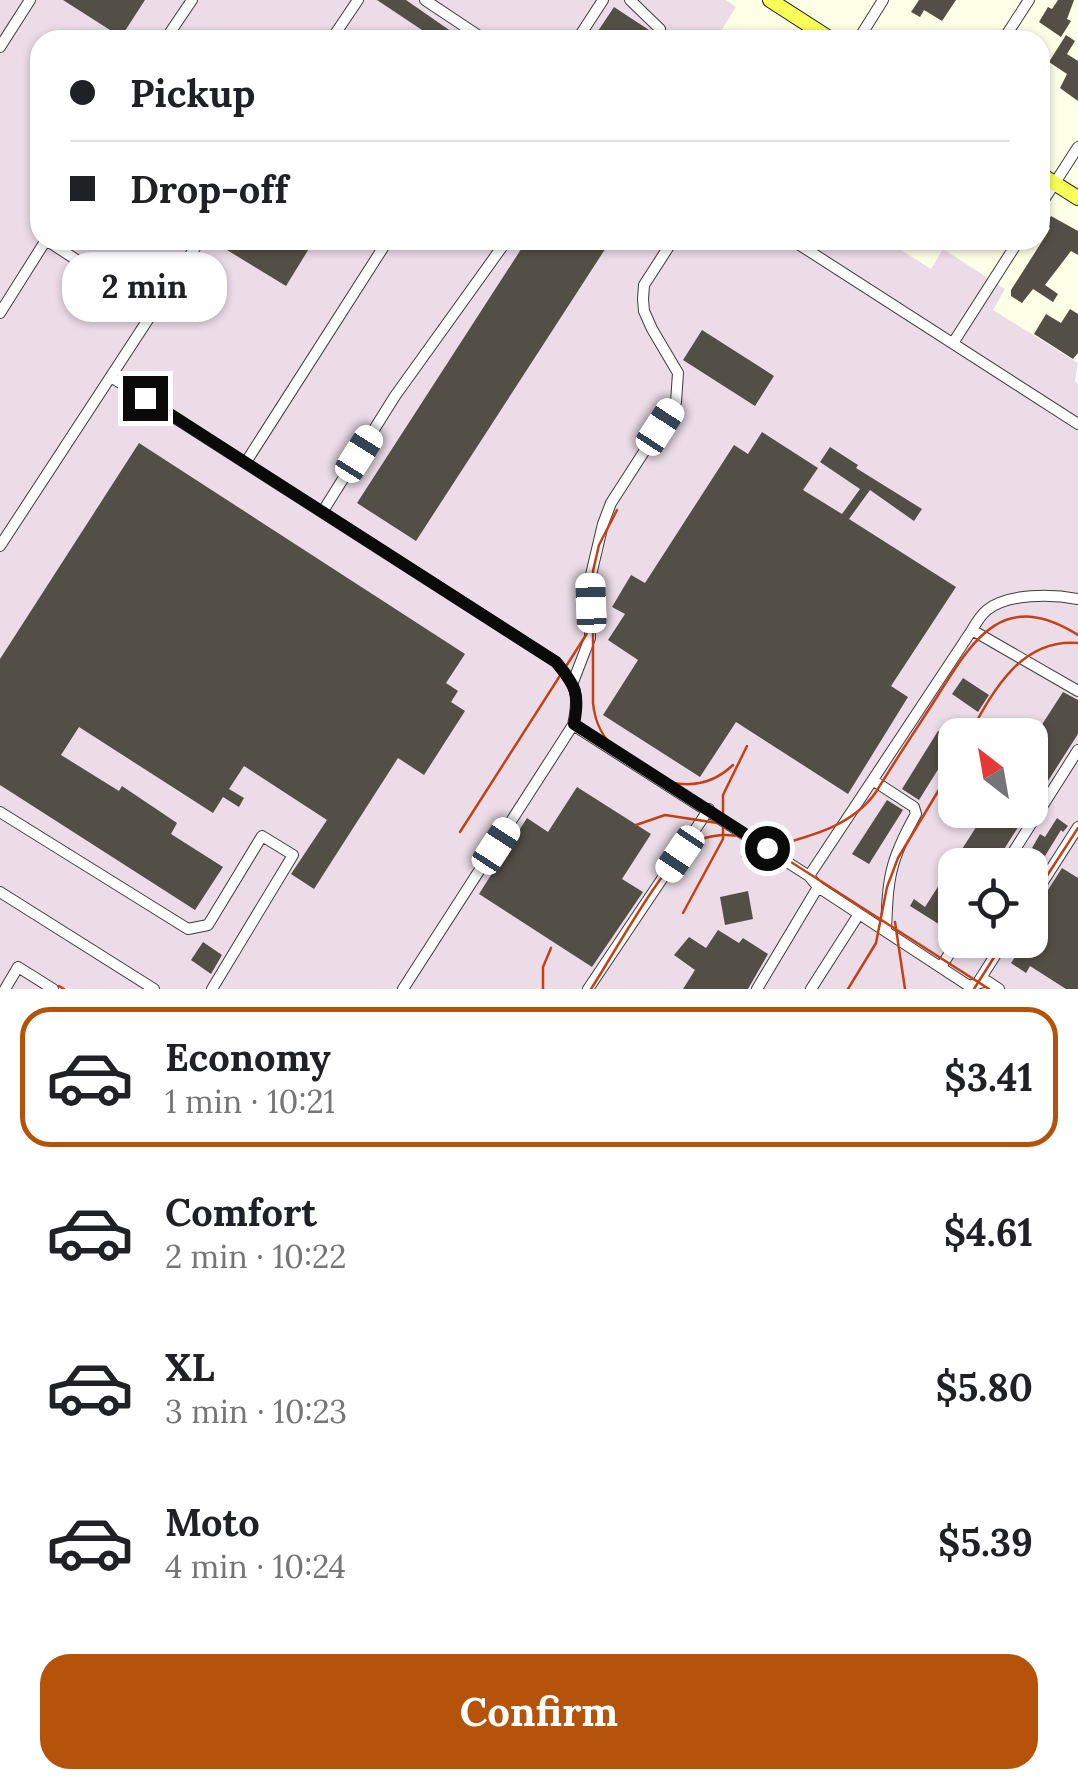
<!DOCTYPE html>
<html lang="en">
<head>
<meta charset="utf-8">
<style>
  :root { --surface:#fff; --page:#f2f2f2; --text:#202124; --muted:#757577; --line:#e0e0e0; --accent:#b45309 }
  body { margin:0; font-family:Lora,serif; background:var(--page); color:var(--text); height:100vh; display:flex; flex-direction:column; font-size:38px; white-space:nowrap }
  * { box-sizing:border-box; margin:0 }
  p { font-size:32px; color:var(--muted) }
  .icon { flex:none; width:55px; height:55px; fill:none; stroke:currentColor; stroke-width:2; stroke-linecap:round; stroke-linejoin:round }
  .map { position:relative; height:989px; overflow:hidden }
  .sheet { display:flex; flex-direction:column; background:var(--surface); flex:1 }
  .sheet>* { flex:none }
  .hud { position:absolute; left:30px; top:30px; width:1020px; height:220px; border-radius:30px; box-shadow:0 2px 8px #0004; display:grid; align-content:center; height:220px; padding:0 40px; background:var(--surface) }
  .needle { width:65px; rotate:329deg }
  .buttons { position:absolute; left:938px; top:718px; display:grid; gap:20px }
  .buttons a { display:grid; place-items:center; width:110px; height:110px; border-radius:20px; background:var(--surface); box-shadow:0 2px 8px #0004; font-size:50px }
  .end { position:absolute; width:45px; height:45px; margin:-22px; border:12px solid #0a0a0a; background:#fff; box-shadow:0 0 0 5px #fff }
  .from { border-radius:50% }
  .bubble { position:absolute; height:70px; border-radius:30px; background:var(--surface); box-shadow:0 2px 8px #0004; font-size:32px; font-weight:700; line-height:70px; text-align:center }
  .car { position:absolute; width:30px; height:60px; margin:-30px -15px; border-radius:12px; box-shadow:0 0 8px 2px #0007; background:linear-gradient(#fff 24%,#345 0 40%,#fff 0 76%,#345 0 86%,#fff 0) }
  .hud b { display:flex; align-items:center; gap:35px; height:95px; font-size:38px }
  .hud b+b { border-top:2px solid var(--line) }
  .hud i { width:25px; height:25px; background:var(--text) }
  ul { padding:18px 0 0; list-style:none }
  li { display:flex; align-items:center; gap:30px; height:140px; margin:0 20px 15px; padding:0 20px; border:5px solid transparent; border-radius:30px }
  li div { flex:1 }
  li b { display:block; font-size:38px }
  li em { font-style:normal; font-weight:700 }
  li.selected { border-color:var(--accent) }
  li>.icon { width:90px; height:90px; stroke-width:1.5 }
  .action { display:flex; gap:20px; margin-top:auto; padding:20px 40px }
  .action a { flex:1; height:115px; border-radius:30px; background:var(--accent); color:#fff; font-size:40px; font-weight:700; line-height:115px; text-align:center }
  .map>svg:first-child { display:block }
  .industrial { fill:#ebdce8; fill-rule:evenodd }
  .building { fill:#544f46 }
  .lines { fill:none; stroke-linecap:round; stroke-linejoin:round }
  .minor-casing { stroke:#3d3d3d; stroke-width:12 }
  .major-casing { stroke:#1b1b1b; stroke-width:16 }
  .minor { stroke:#fff; stroke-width:10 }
  .major { stroke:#f8ff57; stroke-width:14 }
  .rail { stroke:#c64016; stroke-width:2.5 }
  .route { stroke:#0a0a0a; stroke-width:12 }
</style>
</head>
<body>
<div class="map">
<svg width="1078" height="989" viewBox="0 0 1078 989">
  <rect width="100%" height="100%" fill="#fdffe7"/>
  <path class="industrial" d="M0 0H726L736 7 715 40H40V240H885L931 269 943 249 1005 289 993 310 1078 363 1075 381 1078 384V989H0ZM955 735H1030V810H955ZM955 865H1030V940H955Z"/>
  <path class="building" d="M63 0H145L121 37Z
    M377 0H406L455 34 451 40 437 34 434 38Z
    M919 0H956L942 21 924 10 920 17 911 12Z
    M1058 0H1074L1067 19 1071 21 1061 37 1039 22 1048 7 1052 9Z
    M614 7 649 30 642 40H592Z
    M1066 35 1075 41 1067 54 1078 61V101L1060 88 1067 74 1049 62Z
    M1051 216 1078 231V255L1071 251 1045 285 1058 294 1053 302 1033 289 1022 303 1011 296V290L1048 232 1050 228 1046 224Z
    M223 240H298L310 247 286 286 227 250 230 245Z
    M527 240H611L416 541 357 503Z
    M1070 309 1078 314V353L1073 359 1034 334 1046 314 1061 323Z
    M702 330 774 376 755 406 683 360Z
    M762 432 818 468 803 490 842 514 860 489 820 462 830 447 858 465 856 468 922 509 914 521 870 490 849 519 956 587 891 686 908 697 848 794 736 722 700 777 603 715 638 660 608 640 625 614 612 607 631 575 645 583 734 445 748 454Z
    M139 443 465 654 446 683 458 691 451 702 465 711 424 775 398 758 314 889 291 874 327 820 244 766 229 789 244 798 239 807 223 797 213 813 79 727 61 755 119 791 122 786 177 823 171 834 223 867 195 910 0 785V659Z
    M963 678 989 695 978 712 952 694Z
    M1063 692 1078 700V734L1030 809V743Z
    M938 731 952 739 945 749 949 752 919 800 902 789Z
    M577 787 651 834 622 879 643 892 592 967 479 894 527 818 548 832Z
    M887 800 903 810 869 864 852 854Z
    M987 810H1029L994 865H955L953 933 910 906 914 899 925 907Z
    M1057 818 1068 826 1063 832 1061 830 1045 856 1032 848 1040 834 1045 837Z
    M1062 868 1078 878V989H1066L1030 966 1026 973 1011 963 1019 951 1012 947 1016 940H1030V918Z
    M748 891 753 919 725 925 720 897Z
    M718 930 739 943 743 938 768 954 748 989H683L695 970 674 955 689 937 706 948Z
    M203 942 222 955 211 974 191 960Z"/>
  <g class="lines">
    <defs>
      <path id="minor" d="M425 0 485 40
        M630 0 660 29 653 40
        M165 40 192 0
        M331 40 358 0
        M577 40 603 0
        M858 40 883 0
        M1003 40 1029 0
        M0 47 30 0
        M1040 206 1078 147
        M46 240 155 311
        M792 240 1078 424
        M0 313 46 240
        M953 343 1019 240
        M111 377 556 662C576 686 580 693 573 725L403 989
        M246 462 388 240
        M323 511 395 396 507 240
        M0 546 200 240
        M972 630C976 623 981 615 987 610 1008 593 1052 594 1078 599
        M573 682 590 638V579L603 524 611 503 676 402 678 373 652 329 644 311 643 299 644 285 673 240
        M573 725 809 876 818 887 969 986 987 981 999 989
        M874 781 914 807 916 814C889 862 888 878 886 931
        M0 812 188 929 208 925 262 836 293 855 212 989
        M1005 865 1078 750
        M809 876 972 630 1078 691
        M0 892 154 989
        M1030 902 1078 827
        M941 967 958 940
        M977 984 1005 940
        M5 989 18 967 53 989
        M588 989 709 809
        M757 989 818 887
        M811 989 859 914"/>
      <path id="major" d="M770 0 832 40
        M1040 174 1078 198"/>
    </defs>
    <use href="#minor" class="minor-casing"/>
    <use href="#major" class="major-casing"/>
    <use href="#minor" class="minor"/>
    <use href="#major" class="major"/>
    <path class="rail" d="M617 510 599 545 593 571V703C595 723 602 738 618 751L989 989
      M969 735C993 691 1021 638 1078 643
      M669 782C694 788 715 782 733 765
      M636 825 665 815 724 824
      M460 832 586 635 590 625
      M742 856C789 839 846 835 876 792 895 761 915 731 935 700 972 641 1002 587 1078 635
      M1030 902 1078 828
      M683 913 723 839V795L747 746
      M895 922 905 989
      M59 986 64 989
      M543 989V967L551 948
      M591 989C612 957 666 858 694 843 709 834 730 833 747 838
      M848 989 876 943 887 887 898 858 955 763
      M974 989 1005 940"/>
  </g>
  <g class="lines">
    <path class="route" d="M145 398 556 662C576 686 580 694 574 724L767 848"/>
  </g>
</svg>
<div class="buttons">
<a><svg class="needle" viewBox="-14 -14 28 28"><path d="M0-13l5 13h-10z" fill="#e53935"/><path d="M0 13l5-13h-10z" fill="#757577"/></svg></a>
<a><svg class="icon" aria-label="locate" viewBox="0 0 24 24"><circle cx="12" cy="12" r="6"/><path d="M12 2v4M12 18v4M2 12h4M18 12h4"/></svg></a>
</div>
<i class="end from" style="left:767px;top:848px"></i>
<i class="end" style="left:145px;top:398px"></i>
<div class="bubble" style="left:62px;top:252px;width:165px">2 min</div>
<i class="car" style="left:660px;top:427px;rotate:33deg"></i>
<i class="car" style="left:359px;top:454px;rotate:32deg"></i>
<i class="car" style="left:591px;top:603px;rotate:358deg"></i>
<i class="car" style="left:496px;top:846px;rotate:33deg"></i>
<i class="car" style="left:680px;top:854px;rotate:214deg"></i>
<div class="hud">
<b><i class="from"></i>Pickup</b>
<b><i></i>Drop-off</b>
</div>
</div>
<section class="sheet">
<ul>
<li class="selected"><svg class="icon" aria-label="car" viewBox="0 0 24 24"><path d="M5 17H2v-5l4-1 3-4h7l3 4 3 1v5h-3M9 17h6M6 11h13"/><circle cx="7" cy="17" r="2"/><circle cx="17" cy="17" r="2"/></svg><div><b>Economy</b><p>1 min · 10:21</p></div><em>$3.41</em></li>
<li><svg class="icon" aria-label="car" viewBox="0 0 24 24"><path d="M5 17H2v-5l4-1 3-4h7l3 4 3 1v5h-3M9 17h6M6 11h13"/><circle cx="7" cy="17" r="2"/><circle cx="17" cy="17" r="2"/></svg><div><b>Comfort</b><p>2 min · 10:22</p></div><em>$4.61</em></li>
<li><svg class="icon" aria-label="car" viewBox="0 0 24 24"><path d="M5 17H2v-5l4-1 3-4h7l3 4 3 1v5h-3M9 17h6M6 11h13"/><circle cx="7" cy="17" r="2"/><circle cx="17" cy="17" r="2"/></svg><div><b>XL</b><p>3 min · 10:23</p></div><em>$5.80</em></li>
<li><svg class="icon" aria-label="car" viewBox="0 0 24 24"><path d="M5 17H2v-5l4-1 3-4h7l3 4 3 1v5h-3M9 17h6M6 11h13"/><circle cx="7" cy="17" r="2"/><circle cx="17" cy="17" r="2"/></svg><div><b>Moto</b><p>4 min · 10:24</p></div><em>$5.39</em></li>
</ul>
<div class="action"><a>Confirm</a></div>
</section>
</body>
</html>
